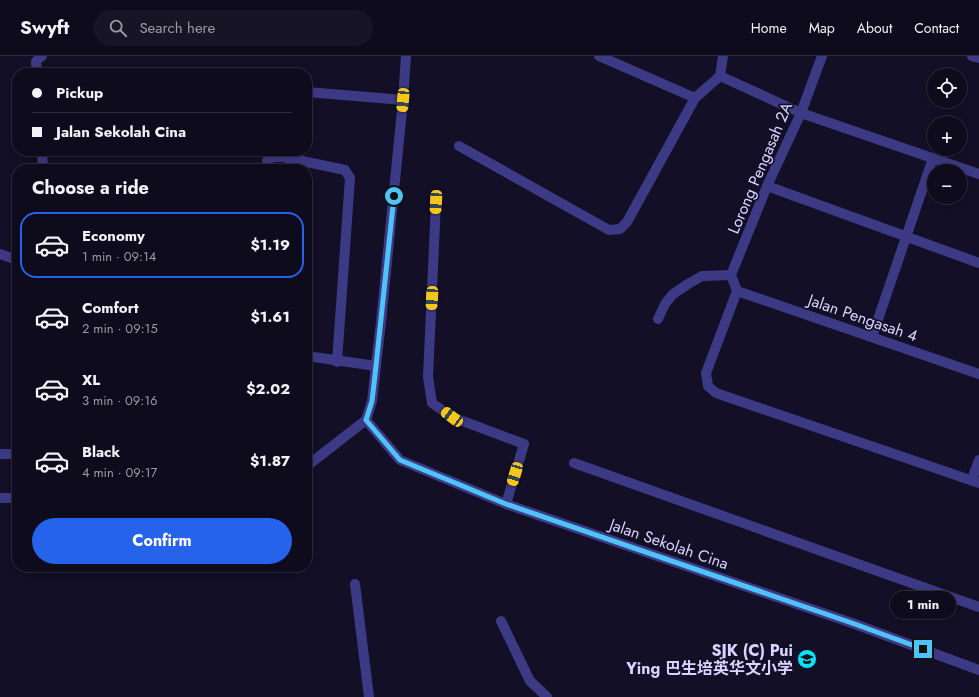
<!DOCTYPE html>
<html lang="en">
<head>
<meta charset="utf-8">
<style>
  :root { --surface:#0e0b1c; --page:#171425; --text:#f1f3f6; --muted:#9b9ba3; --line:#2e2b3b; --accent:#2563eb }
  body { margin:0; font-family:Jost,"Noto Sans SC",sans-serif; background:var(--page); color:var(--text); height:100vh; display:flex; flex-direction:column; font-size:15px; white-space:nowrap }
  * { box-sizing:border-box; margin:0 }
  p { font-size:13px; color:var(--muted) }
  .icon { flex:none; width:22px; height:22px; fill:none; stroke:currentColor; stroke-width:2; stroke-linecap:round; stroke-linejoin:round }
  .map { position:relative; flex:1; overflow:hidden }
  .sheet { position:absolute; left:12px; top:108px; width:300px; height:408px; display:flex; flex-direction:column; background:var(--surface); border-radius:16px; box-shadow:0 2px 10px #0003,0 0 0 1px var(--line) }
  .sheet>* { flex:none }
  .banner { position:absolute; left:12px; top:12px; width:300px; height:88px; border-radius:16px; box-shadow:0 2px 10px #0003,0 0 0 1px var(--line); display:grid; align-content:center; height:88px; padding:0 20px; background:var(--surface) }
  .fabs { position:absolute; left:927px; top:12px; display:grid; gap:8px }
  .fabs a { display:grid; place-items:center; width:40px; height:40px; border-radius:50%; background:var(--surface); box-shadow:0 2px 10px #0003,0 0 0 1px var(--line); font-size:20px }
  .end { position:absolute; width:18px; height:18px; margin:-9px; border:5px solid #4fc3f7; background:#111; box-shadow:0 0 0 2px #111 }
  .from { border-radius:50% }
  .bubble { position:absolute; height:28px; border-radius:14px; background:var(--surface); box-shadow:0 2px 10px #0003,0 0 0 1px var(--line); font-size:13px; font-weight:700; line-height:28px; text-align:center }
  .car { position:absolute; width:12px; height:24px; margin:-12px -6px; border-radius:5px; box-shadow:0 0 3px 1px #0007; background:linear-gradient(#f5c518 24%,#345 0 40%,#f5c518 0 76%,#345 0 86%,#f5c518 0) }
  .banner b { display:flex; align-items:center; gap:14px; height:38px; font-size:15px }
  .banner b+b { border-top:1px solid var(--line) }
  .banner i { width:10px; height:10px; background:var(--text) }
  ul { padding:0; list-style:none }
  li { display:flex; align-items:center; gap:12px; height:66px; margin:0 8px 6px; padding:0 12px; border:2px solid transparent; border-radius:16px }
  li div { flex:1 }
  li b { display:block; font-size:15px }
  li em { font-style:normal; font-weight:700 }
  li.selected { border-color:var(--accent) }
  li>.icon { width:36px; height:36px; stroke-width:1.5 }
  h2 { padding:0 20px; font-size:18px; line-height:48px }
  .primary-button { display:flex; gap:8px; margin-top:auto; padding:8px 20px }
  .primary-button a { flex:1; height:46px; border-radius:24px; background:var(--accent); color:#fff; font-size:16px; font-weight:700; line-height:46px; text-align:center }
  header { display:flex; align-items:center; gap:24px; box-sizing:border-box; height:56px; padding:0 20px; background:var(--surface); border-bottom:1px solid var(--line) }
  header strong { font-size:19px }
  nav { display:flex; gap:22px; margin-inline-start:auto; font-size:14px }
  .search { width:280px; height:36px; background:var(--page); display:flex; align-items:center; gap:10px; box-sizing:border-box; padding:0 14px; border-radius:22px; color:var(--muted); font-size:15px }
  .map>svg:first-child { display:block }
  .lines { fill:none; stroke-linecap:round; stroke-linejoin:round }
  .lane { stroke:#3d3a85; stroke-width:10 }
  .street { stroke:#3d3a85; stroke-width:10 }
  .route { stroke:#4fc3f7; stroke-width:5 }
  .labels { text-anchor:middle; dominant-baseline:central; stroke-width:3.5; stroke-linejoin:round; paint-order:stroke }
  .street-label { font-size:16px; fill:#d9d4ff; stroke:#130f26 }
  .poi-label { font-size:16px; font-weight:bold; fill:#d9d4ff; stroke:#130f26; text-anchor:end }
</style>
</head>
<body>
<header>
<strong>Swyft</strong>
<div class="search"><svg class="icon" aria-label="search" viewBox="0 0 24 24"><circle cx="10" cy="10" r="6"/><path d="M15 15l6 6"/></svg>Search here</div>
<nav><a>Home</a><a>Map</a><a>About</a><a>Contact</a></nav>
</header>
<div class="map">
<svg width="979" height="641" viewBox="0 0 979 641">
  <rect width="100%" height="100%" fill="#130f26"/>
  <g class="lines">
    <path class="lane" d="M599 0 695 42
      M972 0 979 2
      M37 17 36 5 42 0
      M459 90 609 174 620 173 627 166 695 42 720 20 801 57
      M42 95 43 113
      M268 113 267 105 272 101H283L345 114 350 122 337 306
      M767 130 979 207
      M436 146 428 321 432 347 452 361 524 388 506 448
      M0 198 17 204
      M737 235 706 317 708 330 716 337 979 427
      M658 263 665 248 673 238 688 228 702 220 731 219
      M872 281 933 102
      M307 300 376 310
      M0 398H17
      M574 407 979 551
      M972 424 979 404
      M355 528 369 641
      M501 565 530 625 547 641"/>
    <path class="street" d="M822 0 801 57 767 130 731 219 737 235 979 318
      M720 20 723 0
      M307 36 403 44
      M801 57 979 118
      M366 364 400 404 506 448 852 567 979 614
      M307 410 366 364 372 345 381 266 403 44 406 0
      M0 442H17"/>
  </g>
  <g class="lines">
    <path class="route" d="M394 140 376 310 372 345 366 364 400 404 506 448 852 567 923 593"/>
  </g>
  <defs>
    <symbol id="school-disc" viewBox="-11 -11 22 22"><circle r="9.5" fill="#00e5ff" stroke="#130f26"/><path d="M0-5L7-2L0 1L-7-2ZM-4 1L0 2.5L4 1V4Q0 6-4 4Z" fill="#111"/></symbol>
  </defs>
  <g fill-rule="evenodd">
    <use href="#school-disc" x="796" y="592" width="22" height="22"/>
  </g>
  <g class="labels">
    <g class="street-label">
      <text transform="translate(760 112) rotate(-67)">Lorong Pengasah 2A</text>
      <text transform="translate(863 262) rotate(19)">Jalan Pengasah 4</text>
      <text transform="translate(669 488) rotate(19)">Jalan Sekolah Cina</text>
    </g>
    <g class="poi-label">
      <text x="793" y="594">SJK (C) Pui<tspan x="793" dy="18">Ying 巴生培英华文小学</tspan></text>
    </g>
  </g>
</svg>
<div class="fabs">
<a><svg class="icon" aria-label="locate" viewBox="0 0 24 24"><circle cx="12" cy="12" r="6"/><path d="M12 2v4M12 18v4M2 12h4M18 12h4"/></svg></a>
<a>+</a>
<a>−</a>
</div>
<i class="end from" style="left:394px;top:140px"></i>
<i class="end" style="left:923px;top:593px"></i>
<div class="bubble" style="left:890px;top:535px;width:66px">1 min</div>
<i class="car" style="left:403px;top:44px;rotate:185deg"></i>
<i class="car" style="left:436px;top:146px;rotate:183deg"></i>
<i class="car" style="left:432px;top:242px;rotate:183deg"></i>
<i class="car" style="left:452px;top:361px;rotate:307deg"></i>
<i class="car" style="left:515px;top:418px;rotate:197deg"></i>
<div class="banner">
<b><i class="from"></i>Pickup</b>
<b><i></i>Jalan Sekolah Cina</b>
</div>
<section class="sheet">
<h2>Choose a ride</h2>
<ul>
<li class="selected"><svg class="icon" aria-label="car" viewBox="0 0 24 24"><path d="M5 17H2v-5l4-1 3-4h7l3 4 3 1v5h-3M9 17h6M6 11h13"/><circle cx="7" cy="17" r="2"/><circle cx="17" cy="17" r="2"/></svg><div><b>Economy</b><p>1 min · 09:14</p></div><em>$1.19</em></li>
<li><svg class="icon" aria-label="car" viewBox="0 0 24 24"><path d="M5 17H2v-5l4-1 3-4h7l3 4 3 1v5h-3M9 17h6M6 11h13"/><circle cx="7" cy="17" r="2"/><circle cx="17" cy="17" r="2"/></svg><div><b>Comfort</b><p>2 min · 09:15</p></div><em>$1.61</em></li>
<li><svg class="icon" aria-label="car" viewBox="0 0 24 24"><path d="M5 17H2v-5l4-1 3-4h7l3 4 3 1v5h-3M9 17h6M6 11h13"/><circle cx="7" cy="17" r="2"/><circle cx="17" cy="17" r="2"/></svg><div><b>XL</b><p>3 min · 09:16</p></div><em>$2.02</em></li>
<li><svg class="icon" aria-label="car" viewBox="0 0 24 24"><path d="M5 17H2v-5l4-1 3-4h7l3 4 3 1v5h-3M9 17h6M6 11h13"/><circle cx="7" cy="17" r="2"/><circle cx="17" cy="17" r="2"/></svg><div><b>Black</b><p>4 min · 09:17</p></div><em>$1.87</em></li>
</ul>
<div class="primary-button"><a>Confirm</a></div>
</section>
</div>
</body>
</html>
